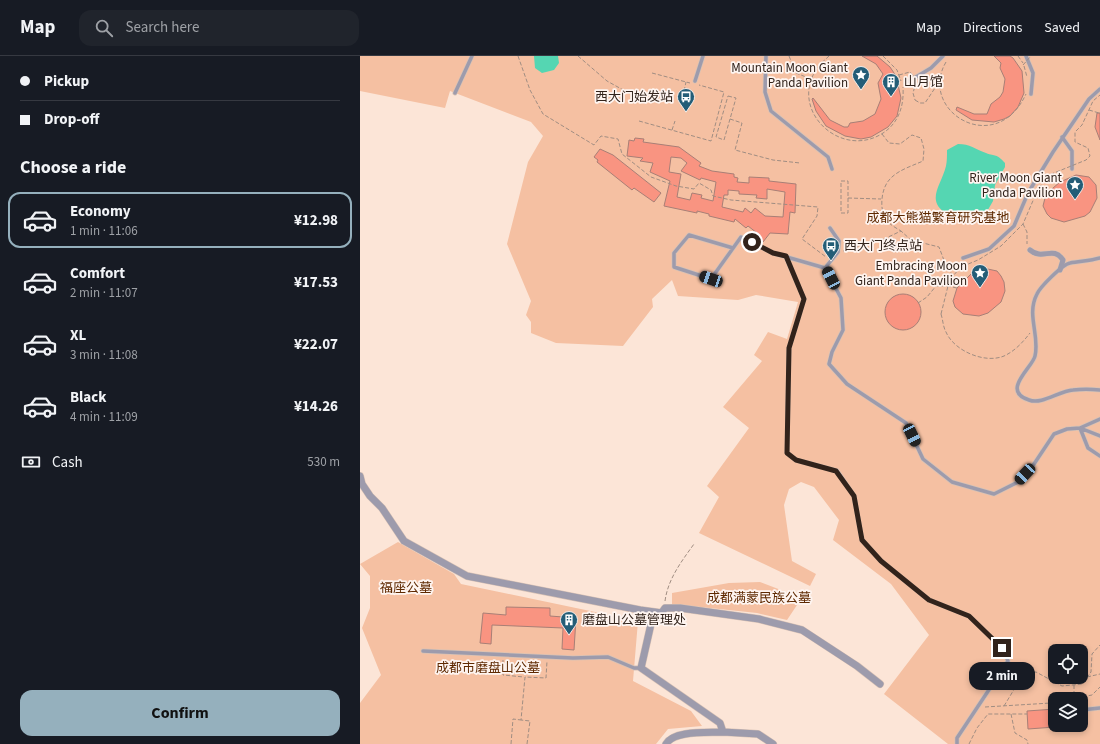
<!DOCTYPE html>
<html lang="en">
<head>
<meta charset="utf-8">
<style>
  :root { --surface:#171b24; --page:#20242c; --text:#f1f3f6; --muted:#9ea1a6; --line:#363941; --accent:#95b0bd }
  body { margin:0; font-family:"Source Sans 3","Noto Sans SC",sans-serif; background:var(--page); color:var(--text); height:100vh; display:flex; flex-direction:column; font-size:15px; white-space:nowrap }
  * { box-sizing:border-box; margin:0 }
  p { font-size:13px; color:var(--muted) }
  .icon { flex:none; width:22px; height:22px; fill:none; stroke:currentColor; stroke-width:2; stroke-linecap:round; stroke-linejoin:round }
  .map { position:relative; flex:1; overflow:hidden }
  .side { display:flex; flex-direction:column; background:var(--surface); width:360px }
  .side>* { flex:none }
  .banner { display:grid; align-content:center; height:88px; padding:0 20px; background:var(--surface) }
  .tools { position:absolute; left:688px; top:588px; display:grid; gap:8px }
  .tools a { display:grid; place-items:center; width:40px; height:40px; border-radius:8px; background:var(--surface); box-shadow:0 2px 6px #0003; font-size:20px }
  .end { position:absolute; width:18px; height:18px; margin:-9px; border:5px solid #32231b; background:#fff; box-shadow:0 0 0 2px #fff }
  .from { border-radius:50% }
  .bubble { position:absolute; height:28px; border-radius:12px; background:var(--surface); box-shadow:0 2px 6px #0003; font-size:13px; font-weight:700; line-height:28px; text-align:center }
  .car { position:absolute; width:12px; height:24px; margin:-12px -6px; border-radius:5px; box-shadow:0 0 3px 1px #0007; background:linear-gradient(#222 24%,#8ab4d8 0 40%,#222 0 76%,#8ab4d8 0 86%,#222 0) }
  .banner b { display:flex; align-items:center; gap:14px; height:38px; font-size:15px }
  .banner b+b { border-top:1px solid var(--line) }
  .banner i { width:10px; height:10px; background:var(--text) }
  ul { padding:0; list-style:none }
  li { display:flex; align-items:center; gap:12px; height:56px; margin:0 8px 6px; padding:0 12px; border:2px solid transparent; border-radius:12px }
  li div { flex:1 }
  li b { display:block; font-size:15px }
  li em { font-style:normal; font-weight:700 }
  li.active { border-color:var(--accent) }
  li>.icon { width:36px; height:36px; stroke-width:1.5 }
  h2 { padding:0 20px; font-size:18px; line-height:48px }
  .pay { display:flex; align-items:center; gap:10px; height:44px; padding:0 20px; font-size:15px }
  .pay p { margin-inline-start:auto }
  .button { display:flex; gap:8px; margin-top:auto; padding:8px 20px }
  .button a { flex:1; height:46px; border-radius:12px; background:var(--accent); color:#111; font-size:16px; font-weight:700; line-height:46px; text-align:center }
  header { display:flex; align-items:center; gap:24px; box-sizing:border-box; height:56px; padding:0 20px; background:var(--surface); border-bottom:1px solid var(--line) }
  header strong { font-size:19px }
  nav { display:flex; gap:22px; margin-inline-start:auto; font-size:14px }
  .search { width:280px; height:36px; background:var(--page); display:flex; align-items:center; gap:10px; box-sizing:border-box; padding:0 14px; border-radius:12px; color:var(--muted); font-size:15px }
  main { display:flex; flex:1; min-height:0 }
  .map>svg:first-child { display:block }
  .green { fill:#f5c0a2; fill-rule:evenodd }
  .water { fill:#55d6b2 }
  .building { fill:#f99481; stroke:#a87f76; fill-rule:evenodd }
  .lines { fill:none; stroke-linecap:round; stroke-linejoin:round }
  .service-casing { stroke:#d8c2b5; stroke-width:5 }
  .pedestrian-casing { stroke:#d8c2b5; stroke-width:6 }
  .minor-casing { stroke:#d8c2b5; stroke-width:8 }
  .path { stroke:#a08d82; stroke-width:1; stroke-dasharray:4 2; stroke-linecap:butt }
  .service { stroke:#9d9bac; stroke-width:3.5 }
  .pedestrian { stroke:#9d9bac; stroke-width:5 }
  .minor { stroke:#9d9bac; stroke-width:7 }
  .path-bridge { stroke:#a08d82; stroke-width:1; stroke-dasharray:4 2; stroke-linecap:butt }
  .route { stroke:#32231b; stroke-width:5 }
  .labels { text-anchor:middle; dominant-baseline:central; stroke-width:3.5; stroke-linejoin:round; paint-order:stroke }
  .poi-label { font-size:13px; fill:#32231b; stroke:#fef5f1; text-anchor:end }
  .park-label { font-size:13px; fill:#5f2900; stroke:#fef5f1 }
</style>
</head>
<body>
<header>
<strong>Map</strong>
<div class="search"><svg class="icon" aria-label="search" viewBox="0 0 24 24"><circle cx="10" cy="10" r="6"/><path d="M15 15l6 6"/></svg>Search here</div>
<nav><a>Map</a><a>Directions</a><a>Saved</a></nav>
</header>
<main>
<section class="side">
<div class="banner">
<b><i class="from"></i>Pickup</b>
<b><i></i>Drop-off</b>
</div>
<h2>Choose a ride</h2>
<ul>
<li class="active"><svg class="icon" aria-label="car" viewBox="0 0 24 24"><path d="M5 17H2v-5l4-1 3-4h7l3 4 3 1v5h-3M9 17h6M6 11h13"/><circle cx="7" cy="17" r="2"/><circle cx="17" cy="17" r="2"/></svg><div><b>Economy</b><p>1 min · 11:06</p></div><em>¥12.98</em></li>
<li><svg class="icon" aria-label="car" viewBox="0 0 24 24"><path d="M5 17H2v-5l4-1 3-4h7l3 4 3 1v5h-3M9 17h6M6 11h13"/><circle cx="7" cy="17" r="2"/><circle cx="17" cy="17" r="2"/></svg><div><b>Comfort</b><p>2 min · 11:07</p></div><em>¥17.53</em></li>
<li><svg class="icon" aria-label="car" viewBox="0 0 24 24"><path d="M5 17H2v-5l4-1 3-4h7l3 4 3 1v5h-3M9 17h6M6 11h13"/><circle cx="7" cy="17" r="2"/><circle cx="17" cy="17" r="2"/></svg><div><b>XL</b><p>3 min · 11:08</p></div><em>¥22.07</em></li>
<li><svg class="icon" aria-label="car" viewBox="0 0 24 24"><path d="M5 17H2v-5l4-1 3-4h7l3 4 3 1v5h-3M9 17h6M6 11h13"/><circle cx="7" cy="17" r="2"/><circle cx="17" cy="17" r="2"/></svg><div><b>Black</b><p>4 min · 11:09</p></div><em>¥14.26</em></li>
</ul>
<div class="pay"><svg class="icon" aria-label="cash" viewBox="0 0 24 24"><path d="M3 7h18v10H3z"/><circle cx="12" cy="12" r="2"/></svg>Cash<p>530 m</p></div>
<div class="button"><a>Confirm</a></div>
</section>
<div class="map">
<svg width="740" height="688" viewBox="0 0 740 688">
  <rect width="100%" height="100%" fill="#fce5d7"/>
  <path class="green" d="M0 0H740V688H588L524 638 569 579 531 528 473 484 479 464 454 431 441 426 429 433 424 449 432 505 456 518 450 530 339 477 359 441 347 430 389 372 363 351 402 305 394 299 408 276 427 283 438 246 396 239 378 244 318 240 312 224 292 243 293 251 263 290 196 287 171 277V266L166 259 171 245 147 188 168 106 183 80 171 66 90 35 85 52 0 35ZM695 595H721V621H695ZM695 643H721V669H695Z
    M38 486 94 518 101 528 278 565 273 625 331 655 342 670 308 673 296 688H0V647L21 619 2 572 10 552V520L0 508Z
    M400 526 421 534 437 549 427 564 397 557 312 548V537L369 527Z"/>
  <path class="water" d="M174 0H198L199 7 194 14 182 17 175 12Z
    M598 88C610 88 615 93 626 97 636 101 636 97 645 107V111L635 129 633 145 625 159C612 164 602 166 589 159 564 146 581 130 586 110 587 105 587 100 587 94Z"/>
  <path class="building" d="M502 0H517L530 11 536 20 541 42 537 60 528 71 511 81 501 83 485 80 466 70 456 55 452 43 453 42 470 64 484 71H488L490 67 503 65 515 58 521 43 518 27 523 18 516 8Z
    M634 0H650L653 2 662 15 664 37 658 51 650 60 644 63 634 66 612 64 596 54 597 51 614 58H627L631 48 640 41 643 36 645 23 640 12 641 7Z
    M737 57H740V84L735 71Z
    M275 82 284 83 283 86 319 91 341 107 339 110 352 115 374 118V121L378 122 377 126 389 127V121L409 122V125L436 128 435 157 430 156 428 178 410 177 403 186 395 180 397 177 388 170 386 172 375 163 374 166 349 160V158L337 155V157L304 150 310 125 290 116 293 107 280 105 283 102 267 100 269 84 274 85ZM311 101 321 102 327 107 321 115 340 124 341 122 356 126 353 145 341 142 342 139 332 137 330 144 317 141 321 118 309 116ZM407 133 425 136 423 161 405 160 395 152 391 157 385 152 383 156 362 151 364 139H368V134L379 135V138L397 139 396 142 407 143Z
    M240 93 253 99 301 137 294 146 274 132 272 134 237 106 238 104 234 101Z
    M716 119 729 121 736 129 737 142 730 156 725 160 704 166 691 162 687 158 683 150 686 138 700 126Z
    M623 212 637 215 641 220 644 226 645 235 641 246 628 257 619 260 603 258 595 251 593 245 597 232 614 215Z
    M525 256a18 18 0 1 1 36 0a18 18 0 1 1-36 0Z
    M146 551 190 552V560L216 562 214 594 202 593 203 572 132 569 131 588 120 587 123 557 146 559Z
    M695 653V671L668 673 667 655Z"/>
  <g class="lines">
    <defs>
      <path id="service" d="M406 0 405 36 411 55 468 101 472 113
        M666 0 673 17 671 38
        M335 25 343 0
        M546 27 571 12 583 0
        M95 37 112 0
        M702 81 712 95V113
        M470 172 479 185 478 196 465 212 481 242 483 274 472 296 469 308 487 328 546 367 563 403 592 426 634 438 658 426 672 411 694 378 707 373 720 372 740 380
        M373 192 329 179 314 197V211L351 223 381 181 413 197 465 212
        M426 201 444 243 429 292 427 397 436 404 477 415 494 440 502 484 521 505 569 544 609 560 642 592 648 605 597 682V688
        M603 202 629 193 654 170 668 137 693 96 729 43 740 33
        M740 202C730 205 720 205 710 207 703 208 680 231 677 238 666 259 680 279 675 300 673 311 640 335 669 344 682 349 699 335 713 334 721 333 731 333 740 334
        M740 363 720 372 728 392 740 400
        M63 595 213 602 248 601 274 612H281
        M721 654 740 652"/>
      <path id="pedestrian" d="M670 194C683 205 693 189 703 204L700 214"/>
      <path id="minor" d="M0 420 2 428 10 440 22 452 44 485 107 520 280 554 291 568 281 612 360 667 363 676C348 677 314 674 306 688
        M280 554 302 557
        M291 568 300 559 305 552H320L399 563 442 574 497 610 520 628
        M363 676 398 678 413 688"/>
    </defs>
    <use href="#service" class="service-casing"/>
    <use href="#pedestrian" class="pedestrian-casing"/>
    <use href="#minor" class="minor-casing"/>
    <path class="path" d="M158 0 170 34 183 58 234 89 241 80 258 83 262 98 291 121 316 130 334 133 339 127 351 134 353 140 371 144 458 151 457 160 442 183 466 201
      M218 0 247 25 274 40
      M429 0 436 17 451 23
      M469 0C466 3 461 7 458 11 426 54 483 107 526 75 540 64 544 48 543 31
      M523 0 537 14 541 25
      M658 0 663 7
      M586 6C557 55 636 103 666 38
      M664 10 667 21
      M292 17 330 27
      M324 35 326 26
      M368 40 376 42 364 84 356 81Z
      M555 44 560 47H565L579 26
      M729 54 739 57
      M370 63 382 67 375 94 413 104 440 107
      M279 65 351 85 364 36 339 29
      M312 74 315 65
      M522 78 529 87 540 88 552 79 561 82 564 93 563 105C552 110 538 114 530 123 521 132 519 153 526 164 529 168 536 172 541 175
      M481 125H488V157H481Z
      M680 130 689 135
      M488 142 521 143
      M663 168 667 176V188
      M483 195 524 183 541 175 551 184 579 191 585 207 593 220
      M558 247 567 241 576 230H588L597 232
      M581 258C583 264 583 271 586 276 594 295 625 308 644 300 655 295 663 286 670 277
      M305 545C308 523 321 506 334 488
      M143 604V619L164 621
      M727 621 740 618
      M714 629V642
      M711 643 732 639 740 631
      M644 650 664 617 676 616 702 630 722 628 731 616 732 598 740 589
      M625 651 691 647 692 654
      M651 658 655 677 667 684 668 688
      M151 688 153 663 161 664
      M167 688 170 665 161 664 165 621 186 622 187 605
      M609 688 617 672 628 658H667"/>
    <use href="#service" class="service"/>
    <use href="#pedestrian" class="pedestrian"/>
    <use href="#minor" class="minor"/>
    <path class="path-bridge" d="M663 9 671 0
      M539 19 550 16 557 23 553 37 555 44
      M581 258 588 230 592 221 601 211 618 204 641 190 663 168 678 133 689 119 726 104 730 100 728 92 715 86V76L722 69 733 45 740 39"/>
  </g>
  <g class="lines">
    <path class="route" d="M392 186 413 197 426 200 444 243 429 292 427 397 436 404 476 415 494 440 502 484 521 505 569 544 609 560 642 592"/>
  </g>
  <defs>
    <symbol id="sight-pin" viewBox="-11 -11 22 30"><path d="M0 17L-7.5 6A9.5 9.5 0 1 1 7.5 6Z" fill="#245d77" stroke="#fef5f1"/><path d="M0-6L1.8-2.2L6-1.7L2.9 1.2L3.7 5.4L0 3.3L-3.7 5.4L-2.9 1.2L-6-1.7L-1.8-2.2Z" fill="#fff"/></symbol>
    <symbol id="building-pin" viewBox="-11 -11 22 30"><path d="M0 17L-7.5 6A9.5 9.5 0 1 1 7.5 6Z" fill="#245d77" stroke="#fef5f1"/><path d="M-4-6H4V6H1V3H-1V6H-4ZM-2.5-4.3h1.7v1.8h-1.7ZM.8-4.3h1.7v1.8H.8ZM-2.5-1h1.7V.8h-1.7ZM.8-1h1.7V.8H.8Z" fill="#fff"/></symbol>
    <symbol id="bus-pin" viewBox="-11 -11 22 30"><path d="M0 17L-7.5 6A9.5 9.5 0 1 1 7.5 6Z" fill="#245d77" stroke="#fef5f1"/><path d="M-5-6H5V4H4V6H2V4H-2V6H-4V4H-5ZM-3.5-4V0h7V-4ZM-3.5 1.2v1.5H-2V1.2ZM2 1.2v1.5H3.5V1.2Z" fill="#fff"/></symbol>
  </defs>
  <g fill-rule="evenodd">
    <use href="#sight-pin" x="491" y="9" width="20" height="27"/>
    <use href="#building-pin" x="521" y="16" width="20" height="27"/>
    <use href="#bus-pin" x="316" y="31" width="20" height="27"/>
    <use href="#sight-pin" x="705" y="119" width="20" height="27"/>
    <use href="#bus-pin" x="461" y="180" width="20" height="27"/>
    <use href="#sight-pin" x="610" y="207" width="20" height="27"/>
    <use href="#building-pin" x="199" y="554" width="20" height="27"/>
  </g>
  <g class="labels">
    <g class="poi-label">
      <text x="488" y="12">Mountain Moon Giant<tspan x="488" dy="15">Panda Pavilion</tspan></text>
      <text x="544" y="26" text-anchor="start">山月馆</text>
      <text x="313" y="41">西大门始发站</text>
      <text x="702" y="122">River Moon Giant<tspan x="702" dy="15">Panda Pavilion</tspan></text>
      <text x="484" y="190" text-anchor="start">西大门终点站</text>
      <text x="607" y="210">Embracing Moon<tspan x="607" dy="15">Giant Panda Pavilion</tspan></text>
      <text x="222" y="564" text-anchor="start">磨盘山公墓管理处</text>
    </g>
    <g class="park-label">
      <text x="578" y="162">成都大熊猫繁育研究基地</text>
      <text x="46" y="532">福座公墓</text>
      <text x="399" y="542">成都满蒙民族公墓</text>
      <text x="128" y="612">成都市磨盘山公墓</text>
    </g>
  </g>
</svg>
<div class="tools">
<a><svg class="icon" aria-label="locate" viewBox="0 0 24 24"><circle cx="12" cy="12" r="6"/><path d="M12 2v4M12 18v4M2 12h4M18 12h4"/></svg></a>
<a><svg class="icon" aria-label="layers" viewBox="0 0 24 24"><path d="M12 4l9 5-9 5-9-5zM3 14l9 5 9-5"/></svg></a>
</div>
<i class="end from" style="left:392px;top:186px"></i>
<i class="end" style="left:642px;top:592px"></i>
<div class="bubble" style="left:609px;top:606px;width:66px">2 min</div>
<i class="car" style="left:471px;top:222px;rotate:333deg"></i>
<i class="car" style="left:351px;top:223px;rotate:289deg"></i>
<i class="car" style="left:552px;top:379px;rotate:154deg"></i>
<i class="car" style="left:665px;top:418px;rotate:223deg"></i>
</div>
</main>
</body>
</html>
